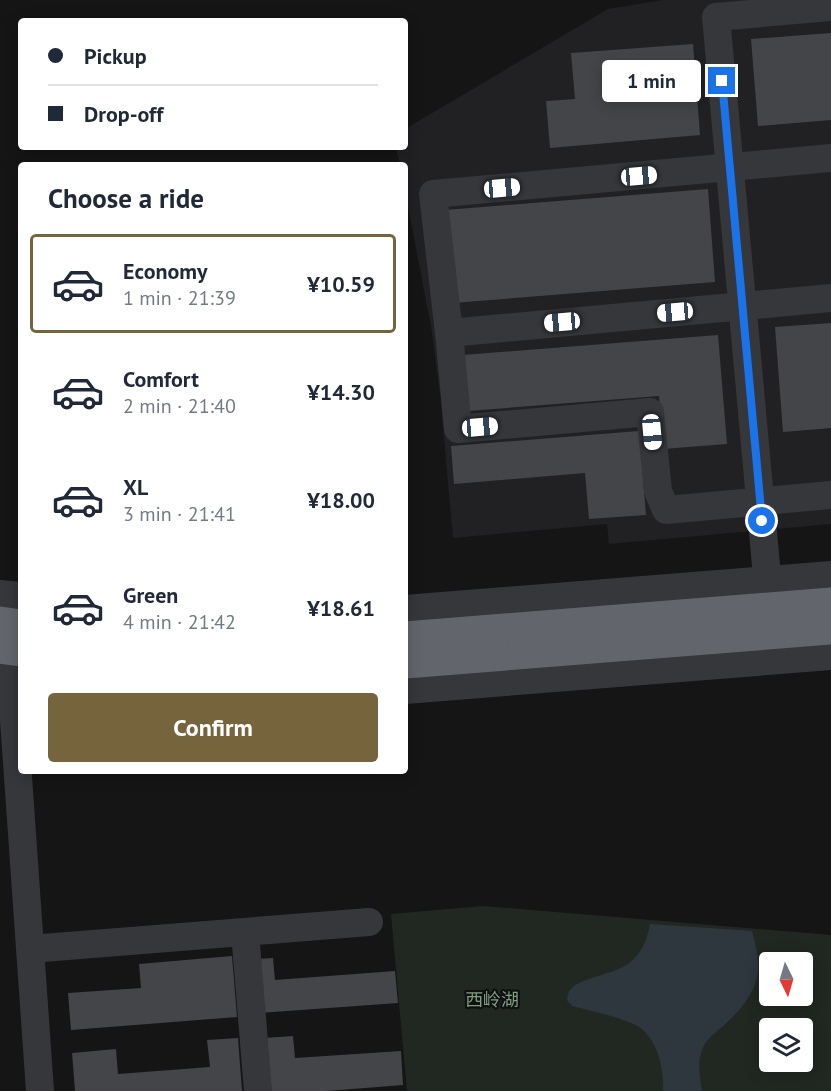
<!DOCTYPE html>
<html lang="en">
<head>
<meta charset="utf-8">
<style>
  :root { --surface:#fff; --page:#f2f2f3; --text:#1f2937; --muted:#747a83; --line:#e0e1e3; --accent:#76653c }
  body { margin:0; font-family:"PT Sans","Noto Sans SC",sans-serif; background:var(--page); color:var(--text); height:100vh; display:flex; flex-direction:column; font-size:22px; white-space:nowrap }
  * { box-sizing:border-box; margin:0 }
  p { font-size:20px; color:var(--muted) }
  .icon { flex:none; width:33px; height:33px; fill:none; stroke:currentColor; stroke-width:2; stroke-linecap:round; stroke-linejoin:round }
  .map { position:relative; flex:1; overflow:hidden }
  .details { position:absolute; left:18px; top:162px; width:390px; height:612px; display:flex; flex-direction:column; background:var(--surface); border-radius:6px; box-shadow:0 3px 15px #0003 }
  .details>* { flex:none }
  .top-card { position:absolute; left:18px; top:18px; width:390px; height:132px; border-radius:6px; box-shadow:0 3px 15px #0003; display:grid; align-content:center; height:132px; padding:0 30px; background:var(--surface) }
  .needle { width:39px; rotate:175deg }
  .tools { position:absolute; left:759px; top:952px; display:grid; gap:12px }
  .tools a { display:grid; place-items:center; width:54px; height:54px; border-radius:6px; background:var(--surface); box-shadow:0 3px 15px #0003; font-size:30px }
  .end { position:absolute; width:27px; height:27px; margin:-14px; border:8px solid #1a73e8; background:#fff; box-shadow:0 0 0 3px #fff }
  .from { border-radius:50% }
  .bubble { position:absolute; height:42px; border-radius:6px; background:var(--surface); box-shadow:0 3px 15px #0003; font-size:20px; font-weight:700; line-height:42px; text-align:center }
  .car { position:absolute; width:18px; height:36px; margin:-18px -9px; border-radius:8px; box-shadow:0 0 4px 2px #0007; background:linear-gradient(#fff 24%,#345 0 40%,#fff 0 76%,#345 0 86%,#fff 0) }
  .top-card b { display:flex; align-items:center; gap:21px; height:57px; font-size:22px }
  .top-card b+b { border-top:2px solid var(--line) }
  .top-card i { width:15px; height:15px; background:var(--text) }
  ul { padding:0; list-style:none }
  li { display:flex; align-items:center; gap:18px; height:99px; margin:0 12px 9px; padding:0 18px; border:3px solid transparent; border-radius:6px }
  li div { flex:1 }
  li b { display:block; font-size:22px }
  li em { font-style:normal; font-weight:700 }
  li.current { border-color:var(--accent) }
  li>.icon { width:54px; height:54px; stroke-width:1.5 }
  h2 { padding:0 30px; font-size:27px; line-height:72px }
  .cta { display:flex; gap:12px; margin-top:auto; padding:12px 30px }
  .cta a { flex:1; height:69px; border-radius:6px; background:var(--accent); color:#fff; font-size:24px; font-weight:700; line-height:69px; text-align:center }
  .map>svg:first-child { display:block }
  .built { fill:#212123 }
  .green { fill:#212822; fill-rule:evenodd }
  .water { fill:#2f373e }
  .building { fill:#444549 }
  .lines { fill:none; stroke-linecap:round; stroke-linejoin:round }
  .minor { stroke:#36373b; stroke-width:28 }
  .highway { stroke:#62656b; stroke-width:33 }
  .route { stroke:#1a73e8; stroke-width:8 }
  .labels { text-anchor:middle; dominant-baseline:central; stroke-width:4.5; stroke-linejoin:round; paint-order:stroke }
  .park-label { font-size:18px; fill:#809e82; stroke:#101011 }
</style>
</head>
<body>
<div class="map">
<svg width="831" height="1091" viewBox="0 0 831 1091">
  <rect width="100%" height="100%" fill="#151516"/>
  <path class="built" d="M663 0H831V524L609 544 607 524 453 538 440 394 431 326 405 192V165H400L396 147H405V129L608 9Z"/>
  <path class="green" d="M483 906 831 935V1091H407L391 914ZM770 963H802V996H770ZM770 1029H802V1062H770Z"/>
  <path class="water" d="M650 924 752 931C756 946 761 966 756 981 751 998 736 1015 723 1026 715 1033 706 1039 702 1050 697 1063 700 1077 702 1091H663C664 1070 659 1045 643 1030 634 1020 587 1010 572 1006L567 1000C568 995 568 991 572 988 581 978 614 974 628 964 642 954 647 940 650 924Z"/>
  <path class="building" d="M831 33V120L758 126 751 39Z
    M693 44 700 135 550 148 546 101 575 99 571 53Z
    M708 189 715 282 453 303 445 210Z
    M831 323V428L783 432 775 327Z
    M718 335 727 444 663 449 659 396 468 411 463 355Z
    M639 431 646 515 589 519 585 473 454 484 451 446Z
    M232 956 237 1017 71 1030 68 993 141 988 139 964Z
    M273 958 275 980 395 971 398 1003 259 1013 256 959Z
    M293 1036 295 1058 401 1051 403 1085 327 1091H267L264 1038Z
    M238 1038 242 1091H75L72 1053 116 1049 118 1074 210 1067 207 1040Z"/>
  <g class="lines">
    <path class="minor" d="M831 158 433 194 449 333 458 429 650 412 658 491 666 510 831 495
      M449 333 831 298
      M0 594 21 596
      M405 609 831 575
      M770 609 716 17 831 7
      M9 648 40 1091
      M405 690 831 656
      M245 932 258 1091
      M30 949 369 922"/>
    <path class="highway" d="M0 623 21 626
      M405 638 831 604
      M0 647 21 650
      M405 662 831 628"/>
  </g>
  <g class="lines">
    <path class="route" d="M722 81 762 521"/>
  </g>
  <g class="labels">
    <g class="park-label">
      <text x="492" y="999">西岭湖</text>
    </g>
  </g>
</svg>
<div class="tools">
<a><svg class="needle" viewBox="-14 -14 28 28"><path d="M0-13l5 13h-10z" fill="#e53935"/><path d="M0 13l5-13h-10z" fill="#747a83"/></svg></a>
<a><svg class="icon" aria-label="layers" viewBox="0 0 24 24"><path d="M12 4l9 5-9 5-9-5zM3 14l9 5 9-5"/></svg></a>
</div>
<i class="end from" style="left:762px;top:521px"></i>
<i class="end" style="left:722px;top:81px"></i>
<div class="bubble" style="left:602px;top:60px;width:99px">1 min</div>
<i class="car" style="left:639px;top:176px;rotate:85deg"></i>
<i class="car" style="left:502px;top:188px;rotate:85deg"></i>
<i class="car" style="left:675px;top:312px;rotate:265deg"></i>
<i class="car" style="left:562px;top:322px;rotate:265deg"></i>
<i class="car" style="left:480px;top:427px;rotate:85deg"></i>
<i class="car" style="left:652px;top:432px;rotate:175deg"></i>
<div class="top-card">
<b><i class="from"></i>Pickup</b>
<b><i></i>Drop-off</b>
</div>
<section class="details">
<h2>Choose a ride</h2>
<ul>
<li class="current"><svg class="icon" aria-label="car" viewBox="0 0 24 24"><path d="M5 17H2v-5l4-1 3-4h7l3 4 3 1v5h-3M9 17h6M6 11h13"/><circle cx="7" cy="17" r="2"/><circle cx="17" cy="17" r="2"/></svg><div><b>Economy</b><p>1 min · 21:39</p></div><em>¥10.59</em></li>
<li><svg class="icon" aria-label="car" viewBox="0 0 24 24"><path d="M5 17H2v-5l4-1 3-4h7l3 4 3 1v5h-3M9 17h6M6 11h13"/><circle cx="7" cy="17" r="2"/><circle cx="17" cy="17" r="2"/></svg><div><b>Comfort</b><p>2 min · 21:40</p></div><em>¥14.30</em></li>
<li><svg class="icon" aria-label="car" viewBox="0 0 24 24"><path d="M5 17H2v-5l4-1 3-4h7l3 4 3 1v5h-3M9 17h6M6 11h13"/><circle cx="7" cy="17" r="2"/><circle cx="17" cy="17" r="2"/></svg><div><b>XL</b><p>3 min · 21:41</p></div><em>¥18.00</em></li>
<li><svg class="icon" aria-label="car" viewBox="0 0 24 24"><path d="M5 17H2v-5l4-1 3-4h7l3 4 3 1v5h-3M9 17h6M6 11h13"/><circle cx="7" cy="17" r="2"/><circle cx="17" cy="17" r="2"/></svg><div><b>Green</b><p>4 min · 21:42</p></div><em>¥18.61</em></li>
</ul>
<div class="cta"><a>Confirm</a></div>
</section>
</div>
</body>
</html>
